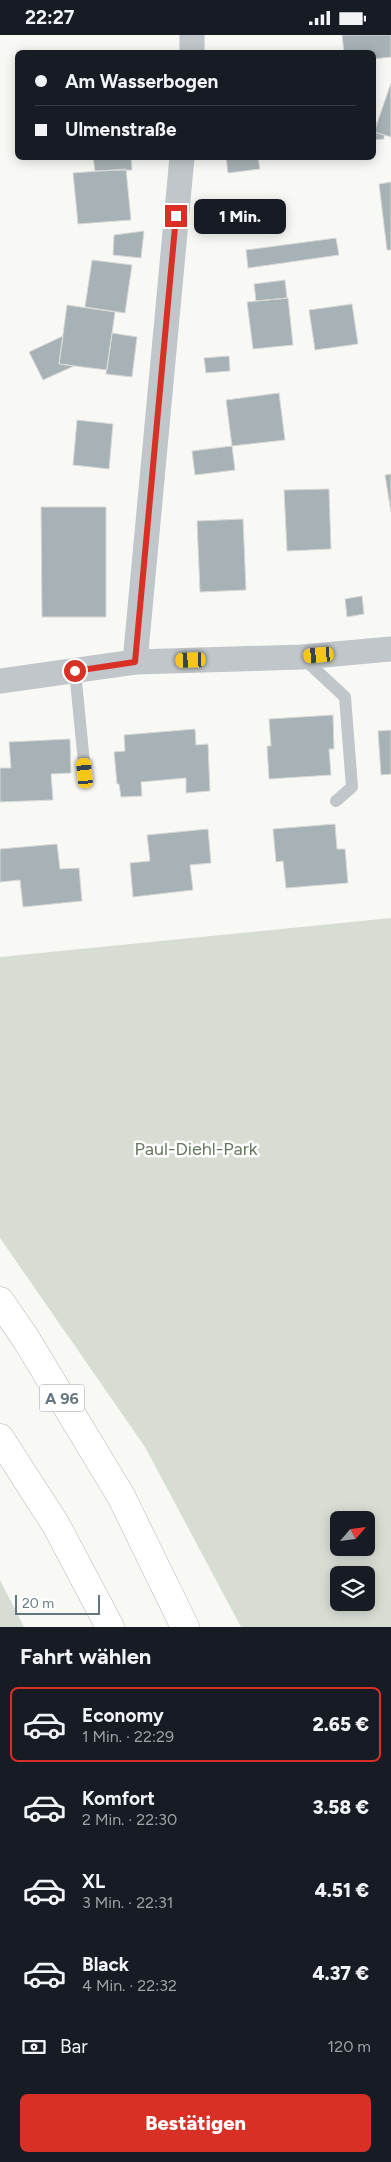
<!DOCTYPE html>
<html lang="de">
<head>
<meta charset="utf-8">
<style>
  :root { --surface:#171b24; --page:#20242c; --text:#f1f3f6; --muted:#9ea1a6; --line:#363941; --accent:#d93025 }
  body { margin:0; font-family:Figtree,sans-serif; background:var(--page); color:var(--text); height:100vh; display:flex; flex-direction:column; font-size:19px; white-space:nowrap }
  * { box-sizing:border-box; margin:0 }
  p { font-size:16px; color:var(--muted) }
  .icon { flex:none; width:28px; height:28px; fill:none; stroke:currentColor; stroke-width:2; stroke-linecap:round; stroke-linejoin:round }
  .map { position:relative; height:1592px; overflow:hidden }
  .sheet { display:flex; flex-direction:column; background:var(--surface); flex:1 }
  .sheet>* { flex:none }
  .guide { position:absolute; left:15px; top:15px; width:361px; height:110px; border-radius:8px; box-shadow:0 2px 12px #0003; display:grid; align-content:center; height:110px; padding:0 20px; background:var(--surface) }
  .needle { width:32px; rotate:62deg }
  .buttons { position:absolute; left:330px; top:1476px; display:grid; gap:10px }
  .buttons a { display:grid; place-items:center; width:45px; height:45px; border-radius:8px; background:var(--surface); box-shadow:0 2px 12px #0003; font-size:25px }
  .scale { position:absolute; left:15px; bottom:12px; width:85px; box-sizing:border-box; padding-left:5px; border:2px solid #627680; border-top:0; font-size:14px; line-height:18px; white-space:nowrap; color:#627680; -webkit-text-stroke:4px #fff; paint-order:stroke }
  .end { position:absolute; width:22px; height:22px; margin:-11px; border:6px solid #d93025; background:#fff; box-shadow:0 0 0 2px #fff }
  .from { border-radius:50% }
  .bubble { position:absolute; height:35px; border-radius:8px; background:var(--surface); box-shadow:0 2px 12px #0003; font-size:16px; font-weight:800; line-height:35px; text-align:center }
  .car { position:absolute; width:15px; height:30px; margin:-15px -8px; border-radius:6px; box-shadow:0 0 4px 1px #0007; background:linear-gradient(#f5c518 24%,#345 0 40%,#f5c518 0 76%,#345 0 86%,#f5c518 0) }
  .guide b { display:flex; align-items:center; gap:18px; height:48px; font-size:19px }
  .guide b+b { border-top:1px solid var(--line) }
  .guide i { width:12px; height:12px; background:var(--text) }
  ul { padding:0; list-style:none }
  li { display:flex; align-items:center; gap:15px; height:75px; margin:0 10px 8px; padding:0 10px; border:2px solid transparent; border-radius:8px }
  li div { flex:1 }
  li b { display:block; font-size:19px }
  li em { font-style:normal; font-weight:800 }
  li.active { border-color:var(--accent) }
  li>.icon { width:45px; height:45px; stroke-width:1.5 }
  h2 { padding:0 20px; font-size:22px; line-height:60px }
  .pay { display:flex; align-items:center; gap:12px; height:55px; padding:0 20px; font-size:19px }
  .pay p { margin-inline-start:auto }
  .action { display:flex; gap:10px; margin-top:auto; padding:10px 20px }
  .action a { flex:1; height:58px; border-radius:8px; background:var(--accent); color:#fff; font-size:20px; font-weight:800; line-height:58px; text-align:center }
  .status { display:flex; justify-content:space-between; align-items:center; height:35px; padding:0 25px; background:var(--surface); direction:ltr }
  .status svg { height:14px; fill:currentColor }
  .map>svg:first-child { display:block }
  .green { fill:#d8ddd4; fill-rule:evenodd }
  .building { fill:#a7b2b6; stroke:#d9d9d7 }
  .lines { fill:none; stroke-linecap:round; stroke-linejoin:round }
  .motorway-casing { stroke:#b1b7ba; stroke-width:29 }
  .service { stroke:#c0c6c9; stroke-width:12 }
  .minor { stroke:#c0c6c9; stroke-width:25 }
  .motorway { stroke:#fff; stroke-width:28 }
  .route { stroke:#d93025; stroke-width:6 }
  .labels { text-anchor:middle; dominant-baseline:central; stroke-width:5; stroke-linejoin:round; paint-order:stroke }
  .shield { fill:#fff; stroke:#919fa6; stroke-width:1 }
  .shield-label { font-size:16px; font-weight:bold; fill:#627680 }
  .park-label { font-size:18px; fill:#677861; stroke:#fff }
</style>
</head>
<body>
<div class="status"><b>22:27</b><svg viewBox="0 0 49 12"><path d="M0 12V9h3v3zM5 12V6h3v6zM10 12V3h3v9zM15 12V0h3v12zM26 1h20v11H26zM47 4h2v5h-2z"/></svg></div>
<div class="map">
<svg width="391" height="1592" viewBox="0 0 391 1592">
  <rect width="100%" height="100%" fill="#f8f8f5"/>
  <path class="green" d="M391 883V1592H241L145 1412 0 1203V922ZM339 1485H366V1512H339ZM339 1540H366V1568H339Z
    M0 1545 24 1592H0Z"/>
  <path class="building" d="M342 0H391V22L374 24V18H344Z
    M391 48V102L374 97Z
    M378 87 374 97 384 100V104L374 105V88Z
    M93 122H131L132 135 95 136Z
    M226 122H258L260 134 228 138Z
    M126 134 131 185 78 189 73 138Z
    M391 147V215H387L379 149Z
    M144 196 141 223 113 220 114 200Z
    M336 203 339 220 248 233 246 215Z
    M92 225 132 230 125 278 85 272Z
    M285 245 287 263 256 266 254 249Z
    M288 263 293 310 253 314 247 267Z
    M352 269 358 309 315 315 309 275Z
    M67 270 115 277 107 335 59 329Z
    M112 298 137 302 132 342 106 339Z
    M63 301 59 329 74 331 43 345 29 317Z
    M229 321 230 336 206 338 204 323Z
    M279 358 285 405 232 411 226 365Z
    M77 385 113 389 109 434 73 430Z
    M232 411 235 435 195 440 192 416Z
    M391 439V477L385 440Z
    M329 454 331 514 287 516 284 455Z
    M41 472H106V582H42Z
    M243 484 246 555 200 557 197 486Z
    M362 561 364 579 347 582 345 564Z
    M333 680 334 714H329L331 740 269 744 267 711H271L269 684Z
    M195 694 196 710 208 709 210 756 186 758V743L141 747 142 761 121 762 119 749H117L114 717 125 716 124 700Z
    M391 695V739L381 740 378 696Z
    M70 704 71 738 51 739 53 765 0 767V733H11L9 707Z
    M335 789 337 814H345L348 848 286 853 283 826 276 827 273 794Z
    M208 794 211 828 190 830 193 855 133 862 130 828 150 826 147 800Z
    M57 809 60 834 79 833 82 866 23 872 20 845 0 847V814Z"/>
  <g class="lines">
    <defs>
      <path id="motorway" d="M0 1266 26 1304 121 1461 185 1592
        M0 1403 56 1490 110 1592"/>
    </defs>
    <use href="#motorway" class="motorway-casing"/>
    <path class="service" d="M302 622 345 662 352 752 336 766
      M75 636 85 738"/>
    <path class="minor" d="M192 18V0
      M135 627 182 122
      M0 646 135 627 302 622 391 614"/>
    <use href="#motorway" class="motorway"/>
  </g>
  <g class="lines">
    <path class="route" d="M75 636 135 627 176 181"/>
  </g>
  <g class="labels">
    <rect class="shield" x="39.5" y="1349.5" width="45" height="27" rx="4"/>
    <g class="shield-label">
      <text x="62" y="1363">A 96</text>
    </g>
    <g class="park-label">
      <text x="196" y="1114">Paul-Diehl-Park</text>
    </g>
  </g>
</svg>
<div class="buttons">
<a><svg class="needle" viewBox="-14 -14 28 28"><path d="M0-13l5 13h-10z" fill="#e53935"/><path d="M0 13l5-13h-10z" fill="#9ea1a6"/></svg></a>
<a><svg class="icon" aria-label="layers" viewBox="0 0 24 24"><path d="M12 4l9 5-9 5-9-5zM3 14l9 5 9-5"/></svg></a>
</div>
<div class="scale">20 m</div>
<i class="end from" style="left:75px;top:636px"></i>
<i class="end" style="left:176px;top:181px"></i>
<div class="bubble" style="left:194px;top:164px;width:92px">1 Min.</div>
<i class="car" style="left:319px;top:620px;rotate:265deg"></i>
<i class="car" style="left:191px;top:625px;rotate:268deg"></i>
<i class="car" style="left:85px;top:738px;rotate:354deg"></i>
<div class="guide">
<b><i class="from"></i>Am Wasserbogen</b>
<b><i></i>Ulmenstraße</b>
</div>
</div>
<section class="sheet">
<h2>Fahrt wählen</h2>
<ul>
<li class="active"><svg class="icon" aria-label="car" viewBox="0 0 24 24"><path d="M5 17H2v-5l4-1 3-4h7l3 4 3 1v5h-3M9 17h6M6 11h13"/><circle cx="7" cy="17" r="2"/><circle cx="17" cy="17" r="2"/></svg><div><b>Economy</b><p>1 Min. · 22:29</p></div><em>2.65 €</em></li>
<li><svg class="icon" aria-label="car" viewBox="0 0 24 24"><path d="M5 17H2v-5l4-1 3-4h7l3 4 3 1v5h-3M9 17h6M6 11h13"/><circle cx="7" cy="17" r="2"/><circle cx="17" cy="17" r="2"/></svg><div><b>Komfort</b><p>2 Min. · 22:30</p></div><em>3.58 €</em></li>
<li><svg class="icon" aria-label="car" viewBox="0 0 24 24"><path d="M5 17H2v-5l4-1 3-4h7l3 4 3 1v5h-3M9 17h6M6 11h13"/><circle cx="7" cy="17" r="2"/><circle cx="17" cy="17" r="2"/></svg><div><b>XL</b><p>3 Min. · 22:31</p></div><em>4.51 €</em></li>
<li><svg class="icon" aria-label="car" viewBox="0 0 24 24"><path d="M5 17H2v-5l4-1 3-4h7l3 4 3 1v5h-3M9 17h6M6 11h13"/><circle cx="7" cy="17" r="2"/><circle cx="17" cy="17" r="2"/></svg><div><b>Black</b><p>4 Min. · 22:32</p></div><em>4.37 €</em></li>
</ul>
<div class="pay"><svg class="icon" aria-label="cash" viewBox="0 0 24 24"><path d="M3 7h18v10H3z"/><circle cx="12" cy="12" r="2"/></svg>Bar<p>120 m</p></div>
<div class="action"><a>Bestätigen</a></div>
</section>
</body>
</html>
